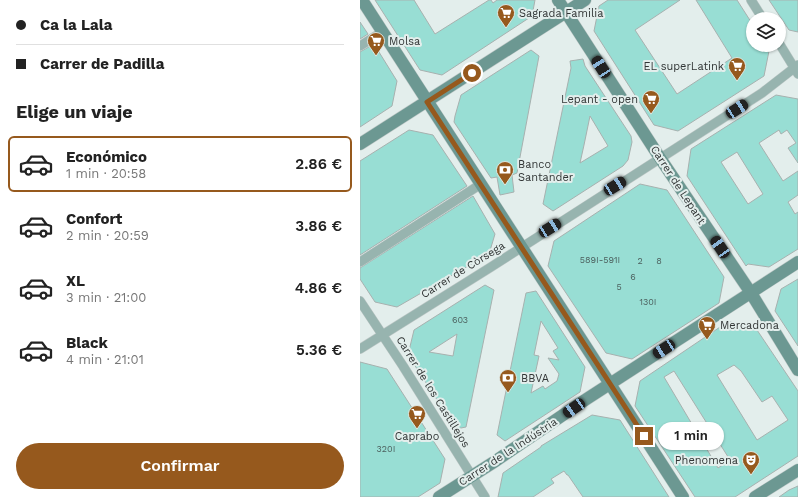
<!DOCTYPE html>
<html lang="es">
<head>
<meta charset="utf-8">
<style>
  :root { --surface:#fff; --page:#f2f2f2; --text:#222; --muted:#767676; --line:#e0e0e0; --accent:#96591d }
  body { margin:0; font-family:"Work Sans",sans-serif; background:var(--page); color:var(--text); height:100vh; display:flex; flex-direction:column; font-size:15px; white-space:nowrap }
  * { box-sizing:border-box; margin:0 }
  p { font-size:13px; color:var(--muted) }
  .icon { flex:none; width:22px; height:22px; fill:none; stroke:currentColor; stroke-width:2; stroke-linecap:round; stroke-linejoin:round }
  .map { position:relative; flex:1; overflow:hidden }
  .sheet { display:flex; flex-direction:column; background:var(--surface); width:360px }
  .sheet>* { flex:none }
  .banner { display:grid; align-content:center; height:88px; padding:0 16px; background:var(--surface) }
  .buttons { position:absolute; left:386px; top:12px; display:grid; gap:8px }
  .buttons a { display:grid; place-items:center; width:40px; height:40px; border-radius:50%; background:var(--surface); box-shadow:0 1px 3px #0004; font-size:20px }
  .end { position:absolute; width:18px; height:18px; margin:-9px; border:5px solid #96591d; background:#fff; box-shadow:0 0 0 2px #fff }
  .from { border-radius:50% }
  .bubble { position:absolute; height:28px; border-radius:14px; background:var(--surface); box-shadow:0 1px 3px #0004; font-size:13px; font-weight:600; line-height:28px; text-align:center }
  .car { position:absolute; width:12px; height:24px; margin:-12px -6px; border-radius:5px; box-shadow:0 0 3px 1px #0007; background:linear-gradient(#222 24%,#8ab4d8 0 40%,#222 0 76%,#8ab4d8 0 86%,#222 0) }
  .banner b { display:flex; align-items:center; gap:14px; height:38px; font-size:15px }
  .banner b+b { border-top:1px solid var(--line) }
  .banner i { width:10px; height:10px; background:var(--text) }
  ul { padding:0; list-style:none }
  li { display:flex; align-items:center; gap:12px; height:56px; margin:0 8px 6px; padding:0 8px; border:2px solid transparent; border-radius:6px }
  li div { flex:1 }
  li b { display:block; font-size:15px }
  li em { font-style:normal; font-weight:600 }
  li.current { border-color:var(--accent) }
  li>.icon { width:36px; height:36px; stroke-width:1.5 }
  h2 { padding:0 16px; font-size:18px; line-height:48px }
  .cta { display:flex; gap:8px; margin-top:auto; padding:8px 16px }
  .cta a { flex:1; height:46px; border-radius:24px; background:var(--accent); color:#fff; font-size:16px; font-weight:600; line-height:46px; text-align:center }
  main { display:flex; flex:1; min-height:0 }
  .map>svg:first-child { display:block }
  .building { fill:#98ded4; stroke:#a7b1af; fill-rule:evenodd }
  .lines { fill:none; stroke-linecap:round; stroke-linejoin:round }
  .street-casing { stroke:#c0c9c8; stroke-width:10 }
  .secondary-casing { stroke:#c0c9c8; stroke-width:13 }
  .street { stroke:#97b4af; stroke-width:9 }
  .secondary { stroke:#6c9892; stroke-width:12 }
  .route { stroke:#96591d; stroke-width:5 }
  .labels { text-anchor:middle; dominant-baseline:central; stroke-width:4; stroke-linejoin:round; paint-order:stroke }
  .number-label { font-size:9px; fill:#4c605e }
  .poi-label { font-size:11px; fill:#323636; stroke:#e3eeec; text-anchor:start }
  .street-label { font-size:11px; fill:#323636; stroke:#e3eeec }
</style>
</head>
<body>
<main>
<section class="sheet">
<div class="banner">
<b><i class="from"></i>Ca la Lala</b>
<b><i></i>Carrer de Padilla</b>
</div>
<h2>Elige un viaje</h2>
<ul>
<li class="current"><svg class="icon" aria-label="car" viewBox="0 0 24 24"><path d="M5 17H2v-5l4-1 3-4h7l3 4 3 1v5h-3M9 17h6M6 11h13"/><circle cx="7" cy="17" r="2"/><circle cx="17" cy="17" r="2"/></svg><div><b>Económico</b><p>1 min · 20:58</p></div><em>2.86 €</em></li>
<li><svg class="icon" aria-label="car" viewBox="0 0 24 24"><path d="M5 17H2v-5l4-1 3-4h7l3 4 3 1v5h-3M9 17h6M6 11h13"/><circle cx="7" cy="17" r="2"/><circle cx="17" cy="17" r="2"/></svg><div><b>Confort</b><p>2 min · 20:59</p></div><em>3.86 €</em></li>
<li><svg class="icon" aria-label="car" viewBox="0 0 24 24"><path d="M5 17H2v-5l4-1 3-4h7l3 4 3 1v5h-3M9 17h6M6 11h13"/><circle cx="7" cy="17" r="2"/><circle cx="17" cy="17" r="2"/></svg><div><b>XL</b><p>3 min · 21:00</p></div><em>4.86 €</em></li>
<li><svg class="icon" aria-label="car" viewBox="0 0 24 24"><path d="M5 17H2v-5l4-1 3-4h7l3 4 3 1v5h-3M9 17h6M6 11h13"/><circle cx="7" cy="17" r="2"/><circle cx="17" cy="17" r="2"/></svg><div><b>Black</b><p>4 min · 21:01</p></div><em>5.36 €</em></li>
</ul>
<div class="cta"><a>Confirmar</a></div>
</section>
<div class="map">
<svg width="438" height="497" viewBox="0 0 438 497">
  <rect width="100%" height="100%" fill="#e3eeec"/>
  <path class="building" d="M15 0H54L75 34 129 0H131L133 3 137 0H175L172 16 82 75 60 70Z
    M248 0H320L275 30 317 94 372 58 336 0H377L393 25V45H406L409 51 404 76 318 131 294 125 234 31 239 6Z
    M409 0H438V32L429 30Z
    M0 22 8 34 0 39Z
    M14 44 37 81 32 106 0 127V52Z
    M171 50 179 56 157 173 152 175 154 192 140 195 137 177 131 178 94 122 95 116 101 95Z
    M223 59 225 66 271 136 272 142 268 160 263 166 193 211 183 204 211 68 210 61ZM230 116 248 146 220 163 224 145Z
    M416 95 438 99V163L428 148 436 143 427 130 421 134 419 130 399 143 423 181 438 171V195L428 202 435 214 438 212V249L409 267 388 264 386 266 327 176 331 149ZM377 152 403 194 388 204 361 162Z
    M49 130 73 135 107 186 0 255V161Z
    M280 184 307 190 364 277 359 303 272 359 246 353 188 266 194 241Z
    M113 196 135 234 129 254 37 307 15 302 0 279V268Z
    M438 279V346L415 311 421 289Z
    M125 285 134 290 106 427 96 429 48 355 54 330ZM97 334 93 356 69 352Z
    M176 291 225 367 220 392 145 441 137 435 166 293ZM181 321 198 348 193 351 199 360 188 358 199 374 197 381 185 389 183 386 171 393 179 356 174 355Z
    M369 321 397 330 438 391V456L375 497H335L275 406 280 381ZM374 365 381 371 402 402 412 396 428 420 397 440 357 375ZM314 371 370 460 358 468 304 377Z
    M0 362 27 369 85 459 80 483 58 497H0Z
    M232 415 260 420 309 497H223L208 475H207L204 471 191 479 194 483 173 497H138L143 473 181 447V446Z
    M438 486V497H419L429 490Z"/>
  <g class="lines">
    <defs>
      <path id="street" d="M391 0 403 19
        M419 43 438 74
        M0 46 22 32
        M0 262 121 184
        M0 301 43 366 125 497
        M0 349 131 267 402 93 438 65"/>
      <path id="secondary" d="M2 0 323 497
        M198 0 300 158 391 293 438 370
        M0 144 225 0
        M79 497 134 462 225 400 438 262
        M395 497 438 470"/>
    </defs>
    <use href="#street" class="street-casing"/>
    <use href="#secondary" class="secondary-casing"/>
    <use href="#street" class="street"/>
    <use href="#secondary" class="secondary"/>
  </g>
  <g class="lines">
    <path class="route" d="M112 73 67 102 284 436"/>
  </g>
  <defs>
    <symbol id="supermarket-pin" viewBox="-11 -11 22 30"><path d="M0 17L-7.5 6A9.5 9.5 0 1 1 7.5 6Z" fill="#96591d" stroke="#e3eeec"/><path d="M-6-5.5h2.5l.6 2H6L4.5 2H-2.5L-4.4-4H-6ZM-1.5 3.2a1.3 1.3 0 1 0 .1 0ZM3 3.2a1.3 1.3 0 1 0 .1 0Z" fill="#fff"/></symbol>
    <symbol id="bank-pin" viewBox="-11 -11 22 30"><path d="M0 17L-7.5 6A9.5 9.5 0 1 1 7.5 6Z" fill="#96591d" stroke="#e3eeec"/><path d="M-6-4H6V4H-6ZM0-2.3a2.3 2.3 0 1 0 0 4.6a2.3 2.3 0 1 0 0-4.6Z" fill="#fff"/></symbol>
    <symbol id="theatre-pin" viewBox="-11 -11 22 30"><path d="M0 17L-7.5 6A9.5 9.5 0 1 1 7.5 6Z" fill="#96591d" stroke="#e3eeec"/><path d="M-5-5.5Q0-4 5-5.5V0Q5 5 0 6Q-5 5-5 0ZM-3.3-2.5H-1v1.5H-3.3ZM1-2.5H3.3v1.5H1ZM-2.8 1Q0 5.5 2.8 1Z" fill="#fff"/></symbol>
  </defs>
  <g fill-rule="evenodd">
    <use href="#supermarket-pin" x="136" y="3" width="20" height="27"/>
    <use href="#supermarket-pin" x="6" y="31" width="20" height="27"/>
    <use href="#supermarket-pin" x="367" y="56" width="20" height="27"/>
    <use href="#supermarket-pin" x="281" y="89" width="20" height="27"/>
    <use href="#bank-pin" x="135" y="160" width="20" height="27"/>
    <use href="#supermarket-pin" x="337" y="315" width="20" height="27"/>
    <use href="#bank-pin" x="138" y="368" width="20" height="27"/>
    <use href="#supermarket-pin" x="47" y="404" width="20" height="27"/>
    <use href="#theatre-pin" x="381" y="450" width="20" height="27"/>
  </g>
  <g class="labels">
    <g class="number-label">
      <text x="240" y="260">589I-591I</text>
      <text x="280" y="261">2</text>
      <text x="299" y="261">8</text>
      <text x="273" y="277">6</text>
      <text x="259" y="287">5</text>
      <text x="288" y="302">130I</text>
      <text x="100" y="320">603</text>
      <text x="26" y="449">320I</text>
    </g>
    <g class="poi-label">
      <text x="159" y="13">Sagrada Familia</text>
      <text x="29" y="41">Molsa</text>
      <text x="364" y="66" text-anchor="end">EL superLatink</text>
      <text x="278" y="99" text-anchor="end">Lepant - open</text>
      <text x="158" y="164">Banco<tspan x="158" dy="13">Santander</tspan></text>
      <text x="360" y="325">Mercadona</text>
      <text x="161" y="378">BBVA</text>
      <text x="57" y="436" text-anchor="middle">Caprabo</text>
      <text x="378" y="460" text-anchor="end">Phenomena</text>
    </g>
    <g class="street-label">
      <text transform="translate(318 185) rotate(57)">Carrer de Lepant</text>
      <text transform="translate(103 270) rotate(-32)">Carrer de Còrsega</text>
      <text transform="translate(73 392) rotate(58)">Carrer de los Castillejos</text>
      <text transform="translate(148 452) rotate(-33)">Carrer de la Indústria</text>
    </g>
  </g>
</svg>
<div class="buttons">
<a><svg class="icon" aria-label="layers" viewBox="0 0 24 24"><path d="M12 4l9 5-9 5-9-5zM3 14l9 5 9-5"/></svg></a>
</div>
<i class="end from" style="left:112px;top:73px"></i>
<i class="end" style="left:284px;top:436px"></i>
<div class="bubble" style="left:298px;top:422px;width:66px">1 min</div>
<i class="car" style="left:241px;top:67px;rotate:327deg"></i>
<i class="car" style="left:377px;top:109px;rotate:57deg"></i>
<i class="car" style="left:255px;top:186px;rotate:58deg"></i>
<i class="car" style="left:190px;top:228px;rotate:58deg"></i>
<i class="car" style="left:360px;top:247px;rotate:326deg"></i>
<i class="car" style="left:304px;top:349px;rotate:237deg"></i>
<i class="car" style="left:214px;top:408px;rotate:236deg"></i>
</div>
</main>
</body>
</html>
